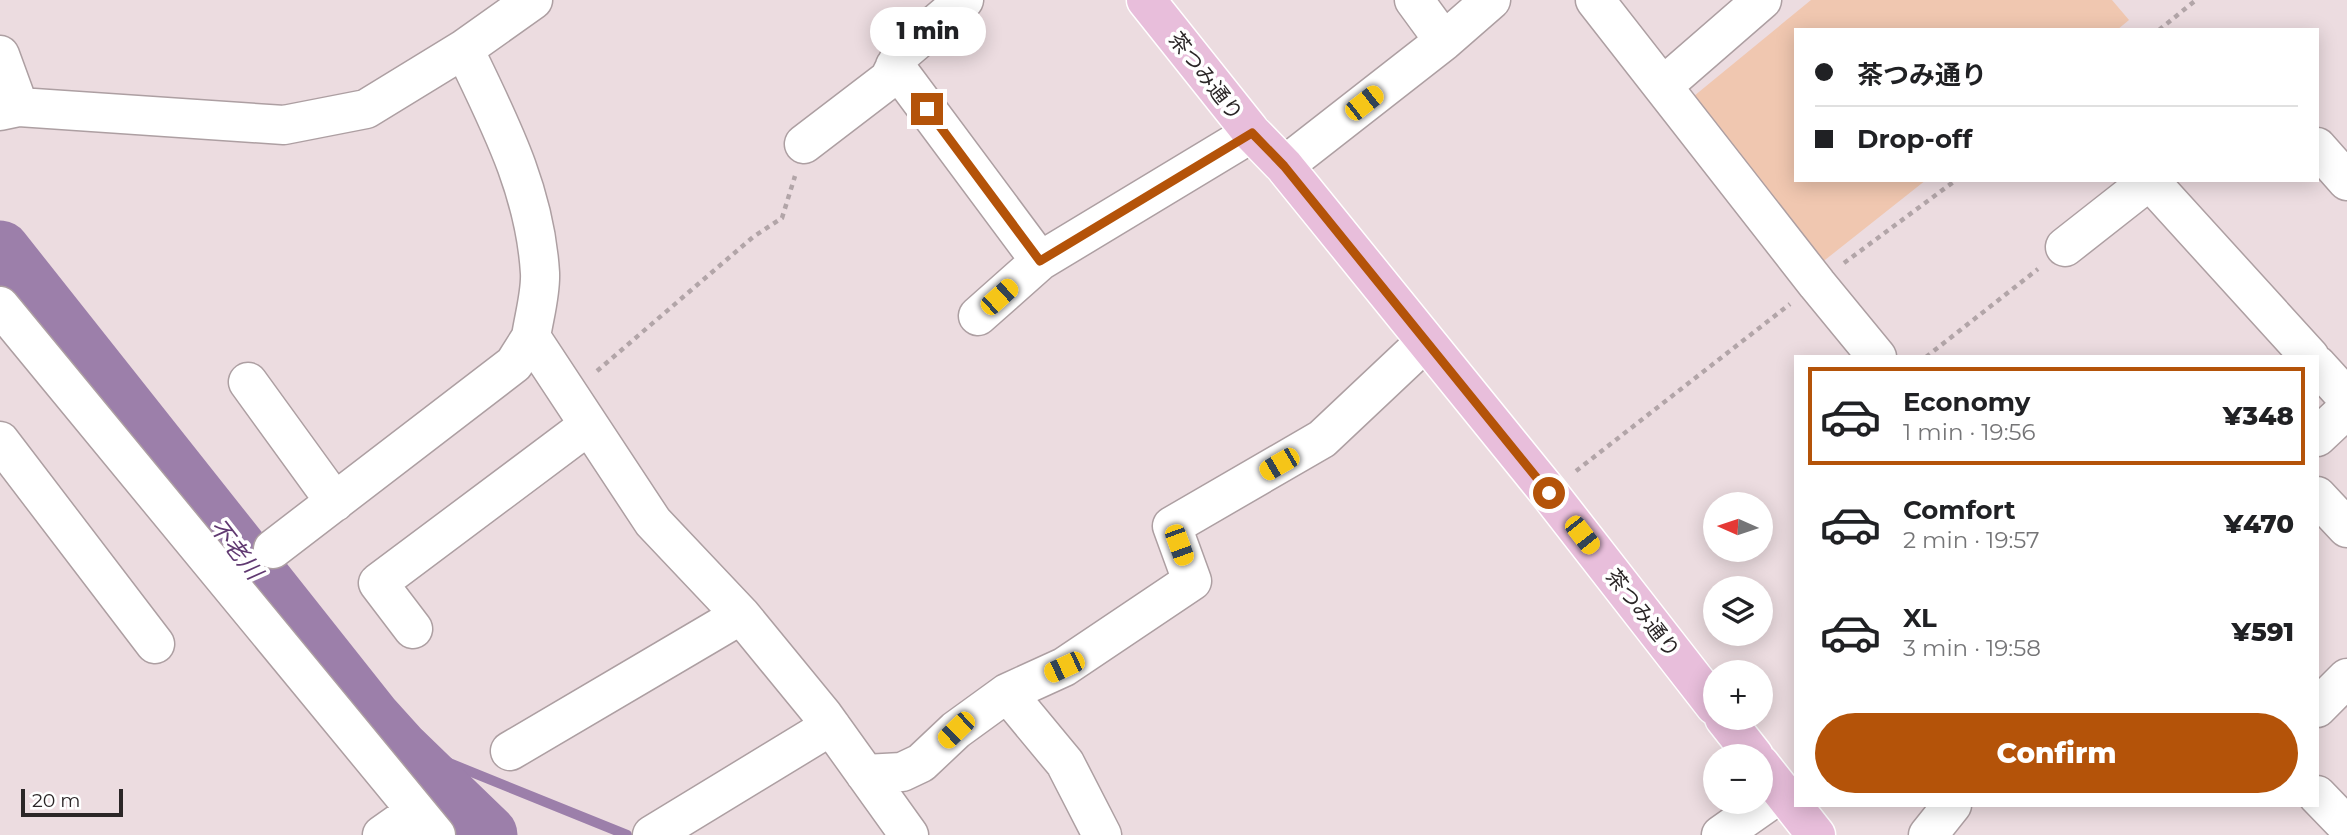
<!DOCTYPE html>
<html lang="en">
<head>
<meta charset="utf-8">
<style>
  :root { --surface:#fff; --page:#f2f2f2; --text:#202124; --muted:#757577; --line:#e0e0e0; --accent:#b45309 }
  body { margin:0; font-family:Montserrat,"Noto Sans JP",sans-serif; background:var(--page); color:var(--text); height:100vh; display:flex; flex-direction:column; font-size:26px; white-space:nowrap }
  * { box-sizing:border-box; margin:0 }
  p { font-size:23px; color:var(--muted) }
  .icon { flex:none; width:38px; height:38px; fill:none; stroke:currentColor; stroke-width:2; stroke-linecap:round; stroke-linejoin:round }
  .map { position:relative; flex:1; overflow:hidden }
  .drawer { position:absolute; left:1794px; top:355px; width:525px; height:452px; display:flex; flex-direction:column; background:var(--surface); border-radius:0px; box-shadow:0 4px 18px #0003 }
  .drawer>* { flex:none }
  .top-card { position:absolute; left:1794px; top:28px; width:525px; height:154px; border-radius:0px; box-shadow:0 4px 18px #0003; display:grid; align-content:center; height:154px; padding:0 21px; background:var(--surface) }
  .needle { width:46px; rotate:273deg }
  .controls { position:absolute; left:1703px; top:492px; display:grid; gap:14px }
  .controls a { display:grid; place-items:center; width:70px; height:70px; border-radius:50%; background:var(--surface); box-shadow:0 4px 18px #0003; font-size:35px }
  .scale { position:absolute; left:21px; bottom:18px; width:102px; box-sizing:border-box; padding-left:7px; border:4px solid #2b2627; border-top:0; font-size:19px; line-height:24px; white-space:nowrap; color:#2b2627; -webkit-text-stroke:5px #fff; paint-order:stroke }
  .end { position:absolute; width:32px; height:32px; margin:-16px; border:9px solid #b45309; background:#fff; box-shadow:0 0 0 4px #fff }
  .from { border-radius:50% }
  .bubble { position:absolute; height:49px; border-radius:24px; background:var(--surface); box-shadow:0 4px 18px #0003; font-size:23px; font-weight:800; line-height:49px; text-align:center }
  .car { position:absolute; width:21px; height:42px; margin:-21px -10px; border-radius:9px; box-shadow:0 0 5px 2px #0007; background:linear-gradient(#f5c518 24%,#345 0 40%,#f5c518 0 76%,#345 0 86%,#f5c518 0) }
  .top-card b { display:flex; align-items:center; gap:24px; height:66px; font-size:26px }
  .top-card b+b { border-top:2px solid var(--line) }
  .top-card i { width:18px; height:18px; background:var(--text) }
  ul { padding:12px 0 0; list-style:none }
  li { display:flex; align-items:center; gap:21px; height:98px; margin:0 14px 10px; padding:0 7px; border:4px solid transparent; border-radius:0px }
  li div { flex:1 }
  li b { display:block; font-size:26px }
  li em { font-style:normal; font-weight:800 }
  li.active { border-color:var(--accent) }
  li>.icon { width:63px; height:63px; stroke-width:1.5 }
  .button { display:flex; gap:14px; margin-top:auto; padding:14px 21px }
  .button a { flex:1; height:80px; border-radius:42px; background:var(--accent); color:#fff; font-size:28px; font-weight:800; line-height:80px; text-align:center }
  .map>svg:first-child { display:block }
  .green { fill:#f0c7b0 }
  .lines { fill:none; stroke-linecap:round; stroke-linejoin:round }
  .stream { stroke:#9c7faa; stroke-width:10 }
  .river { stroke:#9c7faa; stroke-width:61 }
  .minor-casing { stroke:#ad9fa2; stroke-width:41 }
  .major-casing { stroke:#fff; stroke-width:41 }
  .path { stroke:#b2a5a8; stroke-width:4.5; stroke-dasharray:5 5; stroke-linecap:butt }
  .minor { stroke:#fff; stroke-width:38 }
  .major { stroke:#e8bedb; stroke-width:38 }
  .route { stroke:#b45309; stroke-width:9 }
  .labels { text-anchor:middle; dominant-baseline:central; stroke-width:7; stroke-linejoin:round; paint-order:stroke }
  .street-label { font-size:21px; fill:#2b2627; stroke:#fff }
  .water-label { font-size:23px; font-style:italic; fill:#603971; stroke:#fff }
</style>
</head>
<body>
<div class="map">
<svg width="2347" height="835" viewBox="0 0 2347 835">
  <rect width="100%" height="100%" fill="#ecdce0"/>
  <path class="green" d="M1811 0H2112L2129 20 2117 30H1796V180H1926L1806 275 1694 96Z"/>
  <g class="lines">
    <path class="stream" d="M399 750 422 752 627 835"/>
    <path class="river" d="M0 251 371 719 399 750 487 835"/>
    <defs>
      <path id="minor" d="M1414 0 1444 41
        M1595 0 1817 284 1877 357
        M464 49C499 122 535 190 540 273 541 293 534 317 531 337L653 522 741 615 823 715 909 835
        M0 55 19 107
        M895 66 1040 261
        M1663 86 1762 0
        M0 111 19 107 284 125 366 109 464 49 533 0
        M804 144 889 79 902 53 964 0
        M2317 147 2347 181
        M1284 166 1444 41 1491 0
        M2149 180 2310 357
        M2065 247 2149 181
        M0 306 436 835
        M978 316 1040 261 1252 133
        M2317 365 2347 398
        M248 382 335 502
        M2317 437 2347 409
        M0 441 155 644
        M2317 496 2347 528
        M273 549 514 364 531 337
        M413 629 378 583 589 425
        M1007 693 1065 763 1102 835
        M2317 708 2347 678
        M510 751 741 615
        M865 774 902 772 921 763 956 730 1007 693 1064 667 1192 581 1172 526 1322 439 1425 342
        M2317 795 2347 826
        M382 835 416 811
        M652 835 831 726
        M1721 835 1782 792
        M1928 835 1952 805"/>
      <path id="major" d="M1146 0 1252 133 1284 166 1549 493 1715 706
        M1724 718 1754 756
        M1760 764 1816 835"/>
    </defs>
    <use href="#minor" class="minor-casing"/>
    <use href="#major" class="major-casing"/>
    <path class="path" d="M2159 30 2196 0
      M1844 263 1956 180
      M1926 357 2038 269
      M597 371 753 237 782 218 795 176
      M1576 471 1790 304"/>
    <use href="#minor" class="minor"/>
    <use href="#major" class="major"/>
  </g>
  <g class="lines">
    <path class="route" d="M927 109 1040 261 1252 133 1284 166 1549 493"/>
  </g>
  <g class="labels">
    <g class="street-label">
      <text transform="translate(1206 76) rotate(52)">茶つみ通り</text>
      <text transform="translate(1643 613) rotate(52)">茶つみ通り</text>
    </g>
    <g class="water-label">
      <text transform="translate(236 549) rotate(52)">不老川</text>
    </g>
  </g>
</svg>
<div class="controls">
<a><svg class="needle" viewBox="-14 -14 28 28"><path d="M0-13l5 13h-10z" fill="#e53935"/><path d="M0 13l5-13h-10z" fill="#757577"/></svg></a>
<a><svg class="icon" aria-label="layers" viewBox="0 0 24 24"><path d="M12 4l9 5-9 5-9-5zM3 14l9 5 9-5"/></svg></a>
<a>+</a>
<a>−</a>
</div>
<div class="scale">20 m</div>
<i class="end from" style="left:1549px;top:493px"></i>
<i class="end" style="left:927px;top:109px"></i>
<div class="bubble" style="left:870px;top:7px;width:116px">1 min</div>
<i class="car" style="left:1364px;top:103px;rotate:52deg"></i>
<i class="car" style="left:999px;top:297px;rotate:48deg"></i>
<i class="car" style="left:1279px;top:464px;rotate:240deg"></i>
<i class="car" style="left:1582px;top:535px;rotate:142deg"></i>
<i class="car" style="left:1179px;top:545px;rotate:160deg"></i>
<i class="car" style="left:1064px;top:667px;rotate:245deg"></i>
<i class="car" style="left:956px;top:730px;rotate:226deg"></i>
<div class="top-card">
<b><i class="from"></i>茶つみ通り</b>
<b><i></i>Drop-off</b>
</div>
<section class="drawer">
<ul>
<li class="active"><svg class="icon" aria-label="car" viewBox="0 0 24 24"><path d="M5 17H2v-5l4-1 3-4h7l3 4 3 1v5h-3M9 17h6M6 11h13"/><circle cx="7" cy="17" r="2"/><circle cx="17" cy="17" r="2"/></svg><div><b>Economy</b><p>1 min · 19:56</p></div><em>¥348</em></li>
<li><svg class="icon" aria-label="car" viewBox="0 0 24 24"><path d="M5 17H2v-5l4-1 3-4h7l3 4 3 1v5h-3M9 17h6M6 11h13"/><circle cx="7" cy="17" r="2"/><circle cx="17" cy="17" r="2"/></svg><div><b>Comfort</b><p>2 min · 19:57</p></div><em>¥470</em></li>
<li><svg class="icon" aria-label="car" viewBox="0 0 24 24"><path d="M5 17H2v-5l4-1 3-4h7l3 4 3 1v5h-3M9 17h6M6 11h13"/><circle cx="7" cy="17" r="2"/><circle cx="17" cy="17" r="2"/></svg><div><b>XL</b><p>3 min · 19:58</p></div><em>¥591</em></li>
</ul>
<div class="button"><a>Confirm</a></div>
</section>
</div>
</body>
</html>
